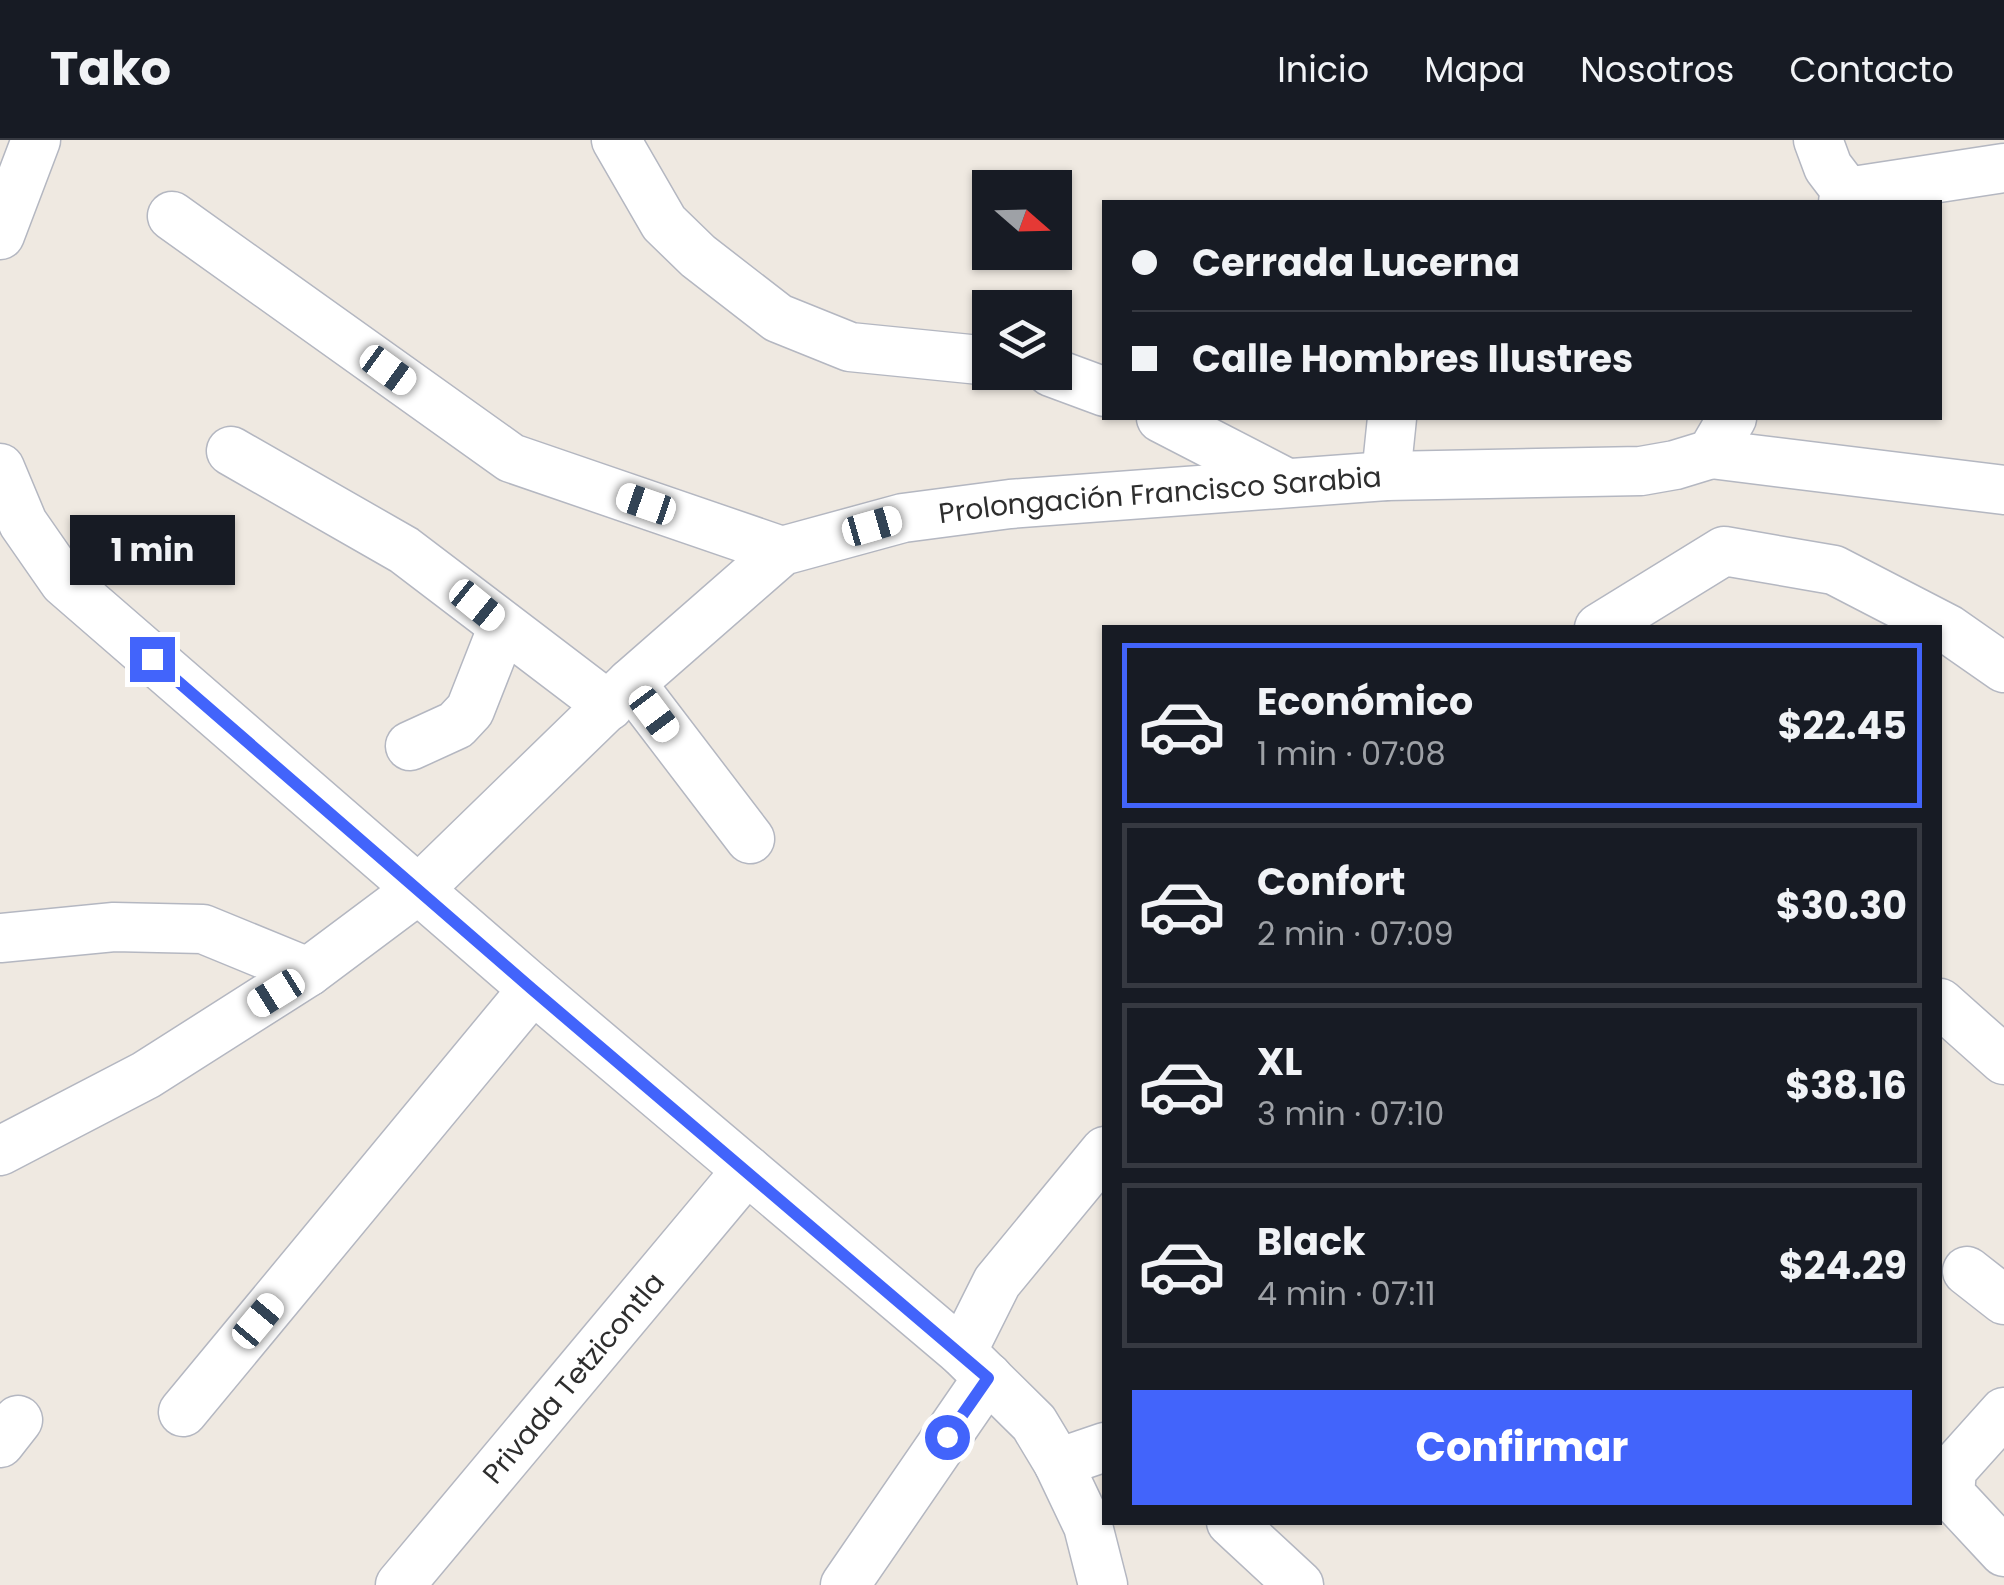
<!DOCTYPE html>
<html lang="es">
<head>
<meta charset="utf-8">
<style>
  :root { --surface:#171b24; --page:#242831; --text:#f1f3f6; --muted:#9ea1a6; --line:#363941; --accent:#4264fb }
  body { margin:0; font-family:Poppins,sans-serif; background:var(--page); color:var(--text); height:100vh; display:flex; flex-direction:column; font-size:38px; white-space:nowrap }
  * { box-sizing:border-box; margin:0 }
  p { font-size:32px; color:var(--muted) }
  .icon { flex:none; width:55px; height:55px; fill:none; stroke:currentColor; stroke-width:2; stroke-linecap:round; stroke-linejoin:round }
  .map { position:relative; flex:1; overflow:hidden }
  .drawer { position:absolute; left:1102px; top:485px; width:840px; height:900px; display:flex; flex-direction:column; background:var(--surface); border-radius:0px; box-shadow:0 2px 8px #0004 }
  .drawer>* { flex:none }
  .hud { position:absolute; left:1102px; top:60px; width:840px; height:220px; border-radius:0px; box-shadow:0 2px 8px #0004; display:grid; align-content:center; height:220px; padding:0 30px; background:var(--surface) }
  .needle { width:65px; rotate:110deg }
  .controls { position:absolute; left:972px; top:30px; display:grid; gap:20px }
  .controls a { display:grid; place-items:center; width:100px; height:100px; border-radius:0px; background:var(--surface); box-shadow:0 2px 8px #0004; font-size:50px }
  .end { position:absolute; width:45px; height:45px; margin:-22px; border:12px solid #4264fb; background:#fff; box-shadow:0 0 0 5px #fff }
  .from { border-radius:50% }
  .bubble { position:absolute; height:70px; border-radius:0px; background:var(--surface); box-shadow:0 2px 8px #0004; font-size:32px; font-weight:700; line-height:70px; text-align:center }
  .car { position:absolute; width:30px; height:60px; margin:-30px -15px; border-radius:12px; box-shadow:0 0 8px 2px #0007; background:linear-gradient(#fff 24%,#345 0 40%,#fff 0 76%,#345 0 86%,#fff 0) }
  .hud b { display:flex; align-items:center; gap:35px; height:95px; font-size:38px }
  .hud b+b { border-top:2px solid var(--line) }
  .hud i { width:25px; height:25px; background:var(--text) }
  ul { padding:18px 0 0; list-style:none }
  li { display:flex; align-items:center; gap:30px; height:165px; margin:0 20px 15px; padding:0 10px; border:5px solid var(--line); border-radius:0px }
  li div { flex:1 }
  li b { display:block; font-size:38px }
  li em { font-style:normal; font-weight:700 }
  li.active { border-color:var(--accent) }
  li>.icon { width:90px; height:90px; stroke-width:1.5 }
  .primary-button { display:flex; gap:20px; margin-top:auto; padding:20px 30px }
  .primary-button a { flex:1; height:115px; border-radius:0px; background:var(--accent); color:#fff; font-size:40px; font-weight:700; line-height:115px; text-align:center }
  header { display:flex; align-items:center; gap:60px; box-sizing:border-box; height:140px; padding:0 50px; background:var(--surface); border-bottom:2px solid var(--line) }
  header strong { font-size:48px }
  nav { display:flex; gap:55px; margin-inline-start:auto; font-size:35px }
  .map>svg:first-child { display:block }
  .lines { fill:none; stroke-linecap:round; stroke-linejoin:round }
  .minor-casing { stroke:#b4b7c1; stroke-width:51 }
  .minor { stroke:#fff; stroke-width:48 }
  .route { stroke:#4264fb; stroke-width:12 }
  .labels { text-anchor:middle; dominant-baseline:central; stroke-width:8; stroke-linejoin:round; paint-order:stroke }
  .street-label { font-size:28px; fill:#2e2e2e; stroke:#fff }
</style>
</head>
<body>
<header>
<strong>Tako</strong>
<nav><a>Inicio</a><a>Mapa</a><a>Nosotros</a><a>Contacto</a></nav>
</header>
<div class="map">
<svg width="2004" height="1445" viewBox="0 0 2004 1445">
  <rect width="100%" height="100%" fill="#efe9e1"/>
  <g class="lines">
    <defs>
      <g id="minor">
        <path d="M616 0 664 83 698 116 778 178 850 207 990 221"/>
        <path d="M1818 0 1828 27 1847 52 1843 62"/>
        <path d="M1847 52 2004 28"/>
        <path d="M172 76 511 318 782 411"/>
        <path d="M0 95 36 0"/>
        <path d="M1051 232 1105 252"/>
        <path d="M1161 278 1285 342"/>
        <path d="M231 311 404 410 609 566"/>
        <path d="M1711 314 2004 350"/>
        <path d="M0 328 23 383 64 442 533 849 962 1212 1034 1283 1058 1323 1088 1386 1103 1445"/>
        <path d="M1386 336 1392 278"/>
        <path d="M1599 488 1724 411 1834 430 1948 489 2004 528"/>
        <path d="M631 543 750 699"/>
        <path d="M410 606 456 585 470 570 503 486"/>
        <path d="M0 798 114 787 203 789 308 832"/>
        <path d="M1940 863 2004 920"/>
        <path id="s1" d="M0 1011 146 935 308 832 419 749 631 543 782 411 903 378 1010 364 1386 336 1641 331 1675 325 1711 314 1732 278"/>
        <path d="M1967 1131 2004 1160"/>
        <path d="M962 1212 997 1142 1105 1011"/>
        <path d="M183 1272 533 849"/>
        <path d="M2004 1272 1952 1330 1950 1354 2004 1412"/>
        <path d="M0 1303 18 1280"/>
        <path d="M1058 1323 1105 1307"/>
        <path d="M1231 1382 1299 1445"/>
        <path id="s2" d="M400 1445 747 1030"/>
        <path d="M845 1445 988 1237"/>
      </g>
    </defs>
    <use href="#minor" class="minor-casing"/>
    <use href="#minor" class="minor"/>
  </g>
  <g class="lines">
    <path class="route" d="M152 519 532 849 988 1238 947 1297"/>
  </g>
  <g class="labels">
    <g class="street-label">
      <text stroke="none"><textPath href="#s1" startOffset="1375">Prolongación Francisco Sarabia</textPath></text>
      <text stroke="none"><textPath href="#s2" startOffset="270">Privada Tetzicontla</textPath></text>
    </g>
  </g>
</svg>
<div class="controls">
<a><svg class="needle" viewBox="-14 -14 28 28"><path d="M0-13l5 13h-10z" fill="#e53935"/><path d="M0 13l5-13h-10z" fill="#9ea1a6"/></svg></a>
<a><svg class="icon" aria-label="layers" viewBox="0 0 24 24"><path d="M12 4l9 5-9 5-9-5zM3 14l9 5 9-5"/></svg></a>
</div>
<i class="end from" style="left:947px;top:1297px"></i>
<i class="end" style="left:152px;top:519px"></i>
<div class="bubble" style="left:70px;top:375px;width:165px">1 min</div>
<i class="car" style="left:388px;top:230px;rotate:126deg"></i>
<i class="car" style="left:646px;top:364px;rotate:289deg"></i>
<i class="car" style="left:872px;top:386px;rotate:74deg"></i>
<i class="car" style="left:477px;top:465px;rotate:129deg"></i>
<i class="car" style="left:654px;top:574px;rotate:143deg"></i>
<i class="car" style="left:276px;top:853px;rotate:238deg"></i>
<i class="car" style="left:258px;top:1181px;rotate:40deg"></i>
<div class="hud">
<b><i class="from"></i>Cerrada Lucerna</b>
<b><i></i>Calle Hombres Ilustres</b>
</div>
<section class="drawer">
<ul>
<li class="active"><svg class="icon" aria-label="car" viewBox="0 0 24 24"><path d="M5 17H2v-5l4-1 3-4h7l3 4 3 1v5h-3M9 17h6M6 11h13"/><circle cx="7" cy="17" r="2"/><circle cx="17" cy="17" r="2"/></svg><div><b>Económico</b><p>1 min · 07:08</p></div><em>$22.45</em></li>
<li><svg class="icon" aria-label="car" viewBox="0 0 24 24"><path d="M5 17H2v-5l4-1 3-4h7l3 4 3 1v5h-3M9 17h6M6 11h13"/><circle cx="7" cy="17" r="2"/><circle cx="17" cy="17" r="2"/></svg><div><b>Confort</b><p>2 min · 07:09</p></div><em>$30.30</em></li>
<li><svg class="icon" aria-label="car" viewBox="0 0 24 24"><path d="M5 17H2v-5l4-1 3-4h7l3 4 3 1v5h-3M9 17h6M6 11h13"/><circle cx="7" cy="17" r="2"/><circle cx="17" cy="17" r="2"/></svg><div><b>XL</b><p>3 min · 07:10</p></div><em>$38.16</em></li>
<li><svg class="icon" aria-label="car" viewBox="0 0 24 24"><path d="M5 17H2v-5l4-1 3-4h7l3 4 3 1v5h-3M9 17h6M6 11h13"/><circle cx="7" cy="17" r="2"/><circle cx="17" cy="17" r="2"/></svg><div><b>Black</b><p>4 min · 07:11</p></div><em>$24.29</em></li>
</ul>
<div class="primary-button"><a>Confirmar</a></div>
</section>
</div>
</body>
</html>
